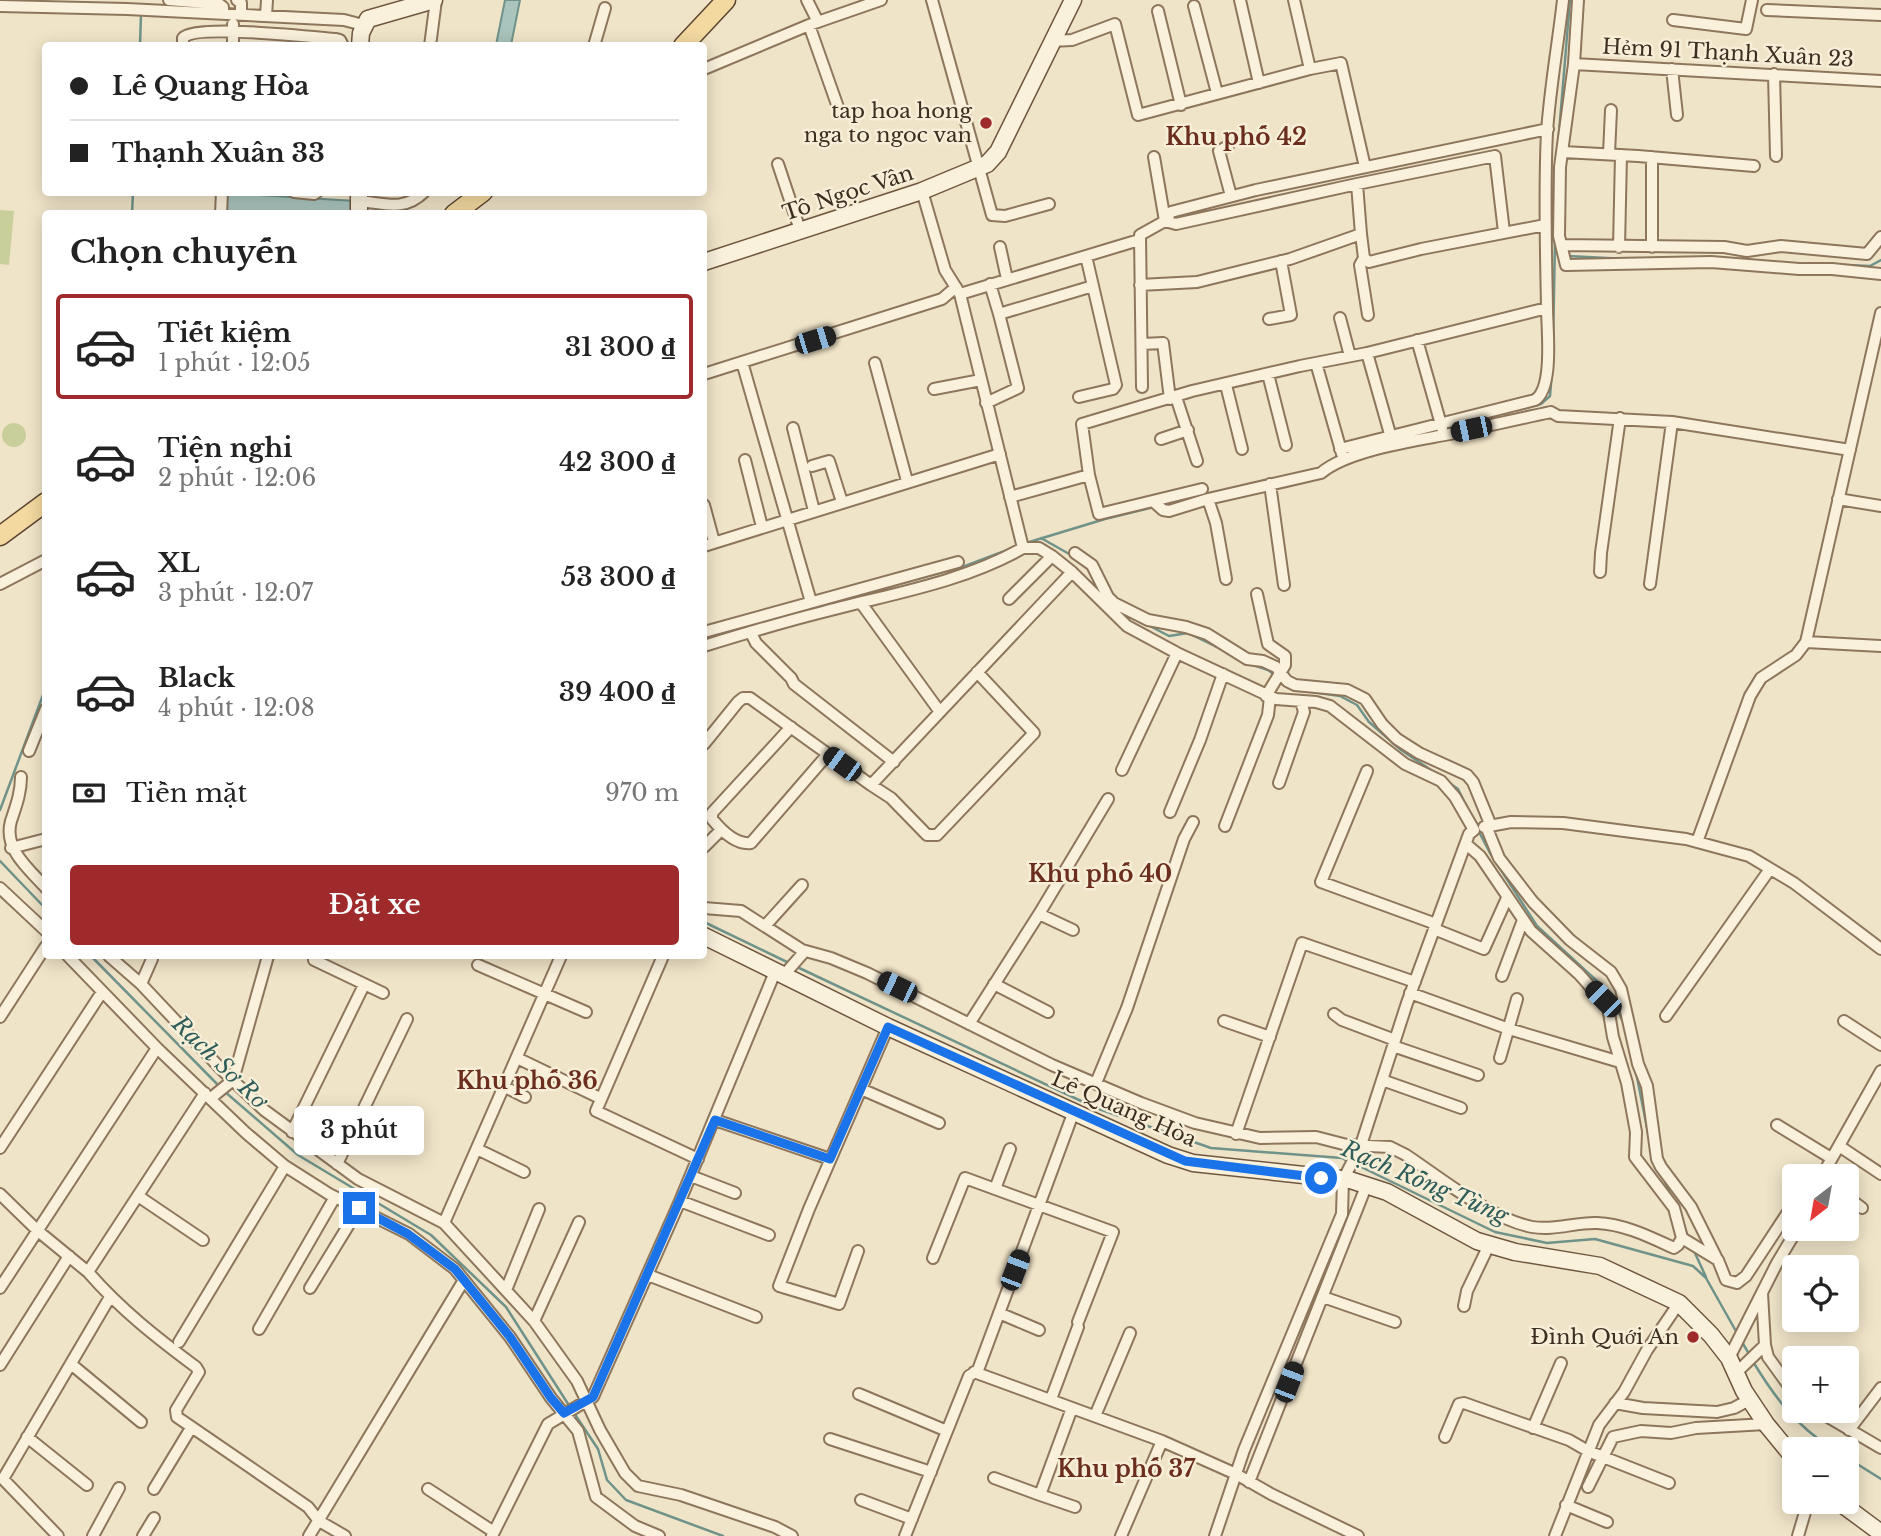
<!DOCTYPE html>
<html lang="vi">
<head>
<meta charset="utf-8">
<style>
  :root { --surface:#fff; --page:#f6f6f6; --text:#222; --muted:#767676; --line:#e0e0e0; --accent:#9e2a2b }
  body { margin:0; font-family:"Libre Baskerville",serif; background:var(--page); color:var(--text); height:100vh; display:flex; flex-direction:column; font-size:26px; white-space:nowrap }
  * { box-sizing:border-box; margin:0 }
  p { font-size:23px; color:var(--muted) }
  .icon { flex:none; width:38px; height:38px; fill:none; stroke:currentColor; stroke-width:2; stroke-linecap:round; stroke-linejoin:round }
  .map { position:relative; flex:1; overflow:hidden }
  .sheet { position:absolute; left:42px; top:210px; width:665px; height:749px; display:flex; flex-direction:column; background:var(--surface); border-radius:7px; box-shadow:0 4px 18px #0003 }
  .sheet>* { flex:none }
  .top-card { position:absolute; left:42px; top:42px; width:665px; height:154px; border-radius:7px; box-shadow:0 4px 18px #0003; display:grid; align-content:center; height:154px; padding:0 28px; background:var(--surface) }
  .needle { width:46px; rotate:211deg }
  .fabs { position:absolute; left:1782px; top:1164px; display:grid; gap:14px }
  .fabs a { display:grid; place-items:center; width:77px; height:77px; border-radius:7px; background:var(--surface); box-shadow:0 4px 18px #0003; font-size:35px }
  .end { position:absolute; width:32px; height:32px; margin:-16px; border:9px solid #1a73e8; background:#fff; box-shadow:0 0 0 4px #fff }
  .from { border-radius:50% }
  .bubble { position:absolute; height:49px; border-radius:7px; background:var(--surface); box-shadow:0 4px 18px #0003; font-size:23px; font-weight:600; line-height:49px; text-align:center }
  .car { position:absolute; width:21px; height:42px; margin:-21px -10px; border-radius:9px; box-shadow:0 0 5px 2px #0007; background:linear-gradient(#222 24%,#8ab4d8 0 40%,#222 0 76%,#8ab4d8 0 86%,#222 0) }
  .top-card b { display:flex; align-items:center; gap:24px; height:66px; font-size:26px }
  .top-card b+b { border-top:2px solid var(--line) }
  .top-card i { width:18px; height:18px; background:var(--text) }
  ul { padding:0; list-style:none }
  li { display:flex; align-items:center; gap:21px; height:105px; margin:0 14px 10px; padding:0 14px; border:4px solid transparent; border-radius:7px }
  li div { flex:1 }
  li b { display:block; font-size:26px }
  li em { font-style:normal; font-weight:600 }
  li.current { border-color:var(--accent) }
  li>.icon { width:63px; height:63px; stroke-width:1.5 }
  h2 { padding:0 28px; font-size:32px; line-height:84px }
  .pay { display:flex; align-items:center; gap:18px; height:77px; padding:0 28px; font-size:26px }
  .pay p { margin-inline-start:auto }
  .primary-button { display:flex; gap:14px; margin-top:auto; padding:14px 28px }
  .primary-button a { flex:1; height:80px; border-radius:7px; background:var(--accent); color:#fff; font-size:28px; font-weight:600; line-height:80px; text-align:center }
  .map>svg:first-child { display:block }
  .green { fill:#c9cf9b }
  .water { fill:#a9c4bc; stroke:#6f938a; stroke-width:2 }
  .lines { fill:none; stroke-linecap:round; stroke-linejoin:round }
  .stream { stroke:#6f938a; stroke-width:2.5 }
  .street-casing { stroke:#8d765c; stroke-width:14 }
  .secondary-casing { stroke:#6f573f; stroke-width:19 }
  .primary-casing { stroke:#5b4430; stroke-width:21 }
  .street { stroke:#faf1dc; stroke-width:10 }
  .secondary { stroke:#faf1dc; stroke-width:16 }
  .primary { stroke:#f3d9a0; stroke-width:18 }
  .route { stroke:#1a73e8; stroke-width:9 }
  .poi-dot { fill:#9e2a2b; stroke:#f7eed8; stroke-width:2.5 }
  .labels { text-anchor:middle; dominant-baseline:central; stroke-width:5; stroke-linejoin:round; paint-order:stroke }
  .street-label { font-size:21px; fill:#3d2e20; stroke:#f7eed8 }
  .poi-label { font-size:21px; fill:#3d2e20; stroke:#f7eed8; text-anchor:end }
  .neighbourhood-label { font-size:23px; font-weight:bold; fill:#6b2e1e; stroke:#f7eed8 }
  .water-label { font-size:23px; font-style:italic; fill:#2f5d5a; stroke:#f7eed8 }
</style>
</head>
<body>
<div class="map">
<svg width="1881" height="1536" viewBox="0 0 1881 1536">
  <rect width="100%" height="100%" fill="#f0e4c8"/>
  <path class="green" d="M0 210 14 211 9 265 0 264Z
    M2 435a12 12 0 1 1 24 0a12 12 0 1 1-24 0Z"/>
  <path class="water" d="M505 0H520L511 45H496Z
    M226 193 355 201V213L225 214Z"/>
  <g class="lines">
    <path class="stream" d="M140 46 141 14
      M1555 181 1570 0
      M132 214 133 192
      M1568 256 1627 259
      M1844 265 1870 266 1881 260
      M1553 345 1555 240
      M1518 410 1541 404 1550 396 1553 359
      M1317 469 1338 456
      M1164 505 1198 497
      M1041 538 1071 555
      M1026 543 1105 519 1154 507
      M832 602 965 566 1010 549
      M1148 625 1169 636 1188 633 1225 651
      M1253 665 1268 670 1275 675
      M1298 690 1340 696 1357 705 1369 722 1401 750 1434 772
      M1448 782 1458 789 1467 807
      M0 810 46 687
      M1477 828 1490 853 1537 926 1611 994 1623 1022
      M0 861 46 909
      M704 922 789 963
      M91 956 219 1086
      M795 966 1096 1108 1211 1148 1342 1158 1347 1161
      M1636 1072 1649 1138
      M224 1091 298 1155 431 1235 506 1307 570 1407
      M1353 1163 1495 1232 1547 1243 1595 1239 1693 1266 1706 1278 1737 1333
      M1663 1177 1671 1196
      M1683 1225 1689 1238
      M1694 1251 1706 1277
      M1742 1342 1749 1354
      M1752 1360C1775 1398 1796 1426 1833 1449
      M574 1413 598 1449 607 1480 626 1500 723 1536
      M1846 1457 1881 1479"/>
    <defs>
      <path id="street" d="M169 0 219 4 223 7V14
        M237 0 241 3V15
        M807 0 818 22
        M932 0 992 215 1005 216 1049 204
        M1240 0 1259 83
        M1294 0 1310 69
        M1578 0 1574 64 1560 167 1559 236 1566 265 1711 262 1799 269H1832L1881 274
        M0 6 127 9 344 20 363 25
        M1194 6 1217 93
        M1767 10 1881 15
        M1158 11 1181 105
        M266 16 267 0
        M1673 20 1746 29 1752 0
        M233 24V46
        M809 25 840 113
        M1051 41 1072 40 1115 24 1138 115 1310 69 1341 63 1365 167
        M183 46V38C195 24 312 37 336 39L340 40 343 46
        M430 46 436 0
        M594 46 605 8
        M1574 64 1881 81
        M704 69 809 25 881 0
        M1672 69 1677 115
        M1774 74 1776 156
        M1228 146 1219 151 1231 196
        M1563 152 1638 156 1754 166
        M1609 154 1611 110
        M1154 157 1165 221
        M1652 157V247
        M778 164 800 230
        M1357 184 1361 234
        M922 191 945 270 960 294 1023 548H1039L1052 556 1072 572 1127 626 1177 653 1276 699 1316 702 1330 706 1405 764 1441 781 1455 797 1474 830
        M294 192 314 194 317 192
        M359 201C384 203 404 212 424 192
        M221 214 222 192
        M1165 221 1176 224 1357 184 1495 156 1504 232
        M1562 245 1724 247 1747 251 1781 246 1867 254 1881 237
        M1000 247 1007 279
        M1619 247 1621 155
        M1364 258 1360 265 1368 315
        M990 284 999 314 1093 286
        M1140 285 1197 282 1290 259 1361 234 1364 258 1369 262 1421 249 1545 225
        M960 294 1139 240
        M1340 318 1350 356
        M1269 319 1291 315 1281 261
        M1417 340 1442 428
        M1142 344 1163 343 1170 399
        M1367 353 1390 434
        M742 362 811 602
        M875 363 907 481
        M1316 363 1342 454
        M704 374 942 299 956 287
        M1268 374 1286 445
        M1226 385 1242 449
        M1142 387 1140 235 1165 221 1171 212 1256 190 1548 129
        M934 389 981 380
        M1079 397 1113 389 1116 385 1086 256
        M1176 397 1197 461
        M986 403 1018 388 999 314
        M793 428 814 511
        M1161 439 1188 430
        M1340 449 1535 400C1554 388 1547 329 1547 308 1546 249 1544 191 1547 132 1550 88 1558 44 1563 0
        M745 460 762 527
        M812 466 829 461 842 502
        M1089 475 1082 424 1192 391 1300 366 1367 353 1547 308
        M1270 484 1284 585
        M1010 497 1089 475 1099 514 1202 489
        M1208 499 1216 523 1226 579
        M1838 499 1881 506
        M1154 502 1163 510 1169 511 1208 499 1321 473C1348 450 1414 441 1450 434 1484 427 1517 419 1551 412L1558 416 1672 422 1850 450
        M704 505 714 542
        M704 546 1000 454
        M1075 553 1092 565 1108 597 1114 603 1148 620 1186 627 1207 634 1247 659 1263 661 1276 667 1287 681 1295 685 1347 690 1365 699 1382 724 1397 739 1419 753 1467 775 1473 782 1491 826
        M1600 572 1601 553 1620 418
        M0 584 46 560
        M1650 584 1672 422
        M1257 594 1268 644 1285 656V665L1266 696
        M1009 599 1052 556
        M861 603 940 712
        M704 632 958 562
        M751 633 756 643 791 678 794 684 894 762
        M1806 642 1881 646
        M704 646C743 634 783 622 823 612 890 594 961 583 1023 548
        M791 727 712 813V819C721 830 735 845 751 843L828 754
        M704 744 738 702 743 698H750L871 785 1072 572
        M29 751 46 709
        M1122 770 1177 653
        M1367 771 1321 882 1436 924
        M21 777C21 793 16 806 11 821 3 849 29 869 46 888
        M1279 783 1304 712 1301 701
        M871 785 891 798 927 835H937L1034 733 977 672
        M1170 812 1200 740 1223 674
        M1225 826 1268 715 1270 697
        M1486 826 1499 858 1533 902 1570 940 1611 972 1621 989 1638 1064 1647 1086 1657 1159 1661 1167 1691 1207 1716 1257
        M1484 827 1511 822 1563 823 1686 839 1749 856 1794 883 1881 949
        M1697 842 1750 696 1761 678 1796 655 1806 642 1881 313
        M1466 844 1480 856 1531 931 1579 974 1608 1007 1613 1037 1627 1083 1636 1132 1635 1157 1674 1208 1682 1238 1718 1260 1726 1280 1737 1283 1746 1276 1794 1203
        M704 847 721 830
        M11 848 46 839
        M0 888 46 931
        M704 908 741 911 802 950 831 958 867 973 1052 1065 1141 1103 1195 1123 1260 1138 1316 1137 1347 1145 1390 1147 1406 1155C1442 1179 1491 1219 1532 1227 1554 1231 1576 1222 1597 1223 1624 1224 1650 1237 1674 1248L1678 1245 1682 1238
        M1039 914 1108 799
        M765 926 802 885
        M1434 929 1484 949 1507 898
        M68 956 157 1048 246 1133 285 1166 329 1194 409 1234 455 1269 510 1337 551 1398 578 1431 596 1497 635 1526 659 1536
        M109 956 141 984 222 1070 264 1110 358 1179 444 1223 534 1321 577 1381 600 1430 625 1473 638 1486 681 1495 775 1527 792 1536
        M663 956 596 1111 698 1159
        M314 960 383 993
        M478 965 586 1012
        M783 976 805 951
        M1502 976 1523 920
        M141 984 152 959
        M994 984 1048 1012
        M1410 993 1509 1029 1620 1062
        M1334 1014 1342 1020 1395 1040
        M1666 1016 1770 869
        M0 1017 46 946
        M1224 1021 1270 1037
        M1844 1021 1881 1045
        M969 1024 1039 914 1073 930
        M1393 1046 1478 1075
        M517 1058 600 1098
        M1500 1058 1517 999
        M1382 1080 1461 1108
        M1096 1083 1127 1008 1184 839 1193 822
        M505 1087 525 1097
        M861 1089 939 1123
        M205 1093 88 1272C120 1309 157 1338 196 1367L199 1372 176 1410 177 1417 308 1507 319 1521 345 1536
        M211 1098 233 1080 268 956
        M715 1120 830 1159
        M1777 1125 1831 1158
        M292 1132 364 985
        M1236 1134 1302 943 1415 982
        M1839 1146 1881 1174
        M0 1148 102 992
        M477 1149 524 1172
        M337 1164 407 1019
        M691 1176 735 1193
        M1824 1176 1827 1167 1881 1071
        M995 1189 1010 1149
        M0 1194 38 1231 88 1272
        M138 1196 203 1240
        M1846 1196 1862 1208
        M680 1201 769 1235
        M444 1223 561 956
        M858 1251 839 1304 779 1286 809 1209 888 1027
        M933 1258 965 1178 1113 1232 1078 1322
        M648 1275 756 1317
        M0 1288 157 1048
        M310 1288 359 1208
        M506 1290 539 1209
        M1323 1297 1395 1322
        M1464 1306 1467 1291 1489 1245
        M999 1313 1039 1330
        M534 1321 579 1222
        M259 1329 335 1197
        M179 1342 285 1166
        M1765 1345 1768 1357 1794 1393
        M1729 1358 1777 1263 1798 1228
        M71 1364 141 1422
        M0 1365 69 1256
        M974 1372 1162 1441 1236 1474 1271 1494 1358 1536
        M1737 1372 1765 1345 1762 1293
        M859 1394 947 1431
        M1051 1399 1078 1327
        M1615 1403 1643 1408 1717 1412 1734 1408 1749 1400
        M1072 1408 1040 1495 1075 1507
        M1816 1410 1881 1448
        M1095 1416 1130 1333
        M1533 1428 1561 1363
        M1849 1430 1881 1388
        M27 1437 87 1485
        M1445 1437 1459 1404 1464 1403 1569 1440 1588 1451 1669 1483
        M830 1439 931 1472
        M994 1478 1040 1495
        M1249 1482 1367 1184
        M1588 1487 1613 1437 1641 1431 1671 1433 1696 1428 1766 1424
        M154 1489 191 1428
        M428 1489 494 1532
        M861 1500 912 1519
        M1566 1505 1607 1522
        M58 1536 3 1479 110 1297
        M93 1536 119 1488
        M143 1536 154 1518
        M309 1536 464 1280
        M492 1536 548 1424 593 1397 680 1201 775 972
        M905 1536 969 1376 978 1370 1074 1111
        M1121 1536 1162 1441
        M1215 1536 1244 1450 1342 1214 1343 1180 1361 1145 1407 1003 1469 834 1474 830
        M1555 1536 1599 1425 1624 1392 1647 1350 1679 1303
        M1798 1536 1808 1502"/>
      <path id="secondary" d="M360 46 361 33 368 19 434 0
        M359 192V214
        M704 262 922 191 987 164 998 152 1073 0
        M704 936 888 1027 1168 1155 1193 1163 1350 1180 1387 1192 1477 1241 1515 1252 1600 1266 1679 1303 1711 1335 1729 1358 1744 1391 1766 1424 1794 1458
        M1839 1502 1881 1533"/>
      <path id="primary" d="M683 46 726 0
        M454 214 483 192
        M0 536 46 502"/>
    </defs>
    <use href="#street" class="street-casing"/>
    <use href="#secondary" class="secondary-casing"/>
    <use href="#primary" class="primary-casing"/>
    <use href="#street" class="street"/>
    <use href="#secondary" class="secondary"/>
    <use href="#primary" class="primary"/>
  </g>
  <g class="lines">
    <path class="route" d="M359 1208 408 1234 455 1269 510 1337 551 1398 564 1413 593 1397 715 1120 830 1159 888 1027 1185 1161 1321 1178"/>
  </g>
  <g class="poi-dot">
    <circle cx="986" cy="123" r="7"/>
    <circle cx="1693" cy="1337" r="7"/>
  </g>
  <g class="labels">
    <g class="street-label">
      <text transform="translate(1728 53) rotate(3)">Hẻm 91 Thạnh Xuân 23</text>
      <text transform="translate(848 193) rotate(-18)">Tô Ngọc Vân</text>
      <text transform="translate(1124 1109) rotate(24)">Lê Quang Hòa</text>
    </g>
    <g class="poi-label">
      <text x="972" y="111">tap hoa hong<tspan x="972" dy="24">nga to ngoc van</tspan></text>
      <text x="1679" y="1337">Đình Quới An</text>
    </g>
    <g class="neighbourhood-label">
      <text x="1236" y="137">Khu phố 42</text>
      <text x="1100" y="874">Khu phố 40</text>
      <text x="527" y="1081">Khu phố 36</text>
      <text x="1126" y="1469">Khu phố 37</text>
    </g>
    <g class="water-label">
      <text transform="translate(220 1062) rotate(44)">Rạch Sơ Rơ</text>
      <text transform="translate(1425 1182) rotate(23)">Rạch Rỗng Tùng</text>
    </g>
  </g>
</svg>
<div class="fabs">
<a><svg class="needle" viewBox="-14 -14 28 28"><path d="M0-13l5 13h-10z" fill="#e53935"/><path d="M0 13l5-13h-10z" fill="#767676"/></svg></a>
<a><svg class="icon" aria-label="locate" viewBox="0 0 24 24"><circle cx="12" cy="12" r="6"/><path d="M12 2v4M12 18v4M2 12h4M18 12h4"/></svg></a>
<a>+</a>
<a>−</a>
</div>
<i class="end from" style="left:1321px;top:1178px"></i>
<i class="end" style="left:359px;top:1208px"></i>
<div class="bubble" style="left:294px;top:1106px;width:130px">3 phút</div>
<i class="car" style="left:815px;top:340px;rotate:73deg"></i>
<i class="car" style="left:1471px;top:429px;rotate:258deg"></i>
<i class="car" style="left:842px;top:764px;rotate:306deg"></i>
<i class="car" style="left:897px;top:987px;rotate:296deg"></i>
<i class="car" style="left:1603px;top:999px;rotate:315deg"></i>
<i class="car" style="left:1015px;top:1270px;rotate:21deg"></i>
<i class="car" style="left:1289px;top:1382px;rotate:21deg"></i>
<div class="top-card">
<b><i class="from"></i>Lê Quang Hòa</b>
<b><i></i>Thạnh Xuân 33</b>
</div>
<section class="sheet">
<h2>Chọn chuyến</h2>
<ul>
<li class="current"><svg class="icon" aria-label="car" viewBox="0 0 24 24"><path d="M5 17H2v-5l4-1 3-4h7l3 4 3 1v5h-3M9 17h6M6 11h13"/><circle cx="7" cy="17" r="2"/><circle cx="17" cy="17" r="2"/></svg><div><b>Tiết kiệm</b><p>1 phút · 12:05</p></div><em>31 300 ₫</em></li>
<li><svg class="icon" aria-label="car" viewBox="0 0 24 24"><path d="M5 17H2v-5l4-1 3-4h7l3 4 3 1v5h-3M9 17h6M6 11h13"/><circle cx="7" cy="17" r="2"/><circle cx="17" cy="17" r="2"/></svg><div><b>Tiện nghi</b><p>2 phút · 12:06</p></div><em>42 300 ₫</em></li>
<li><svg class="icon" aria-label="car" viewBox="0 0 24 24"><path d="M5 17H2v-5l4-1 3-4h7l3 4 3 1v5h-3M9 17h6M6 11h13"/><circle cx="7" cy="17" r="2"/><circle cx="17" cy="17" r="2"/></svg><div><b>XL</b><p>3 phút · 12:07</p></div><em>53 300 ₫</em></li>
<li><svg class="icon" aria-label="car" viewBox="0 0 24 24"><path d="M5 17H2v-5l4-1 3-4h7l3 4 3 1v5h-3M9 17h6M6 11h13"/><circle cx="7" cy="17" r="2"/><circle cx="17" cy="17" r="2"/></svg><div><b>Black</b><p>4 phút · 12:08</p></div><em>39 400 ₫</em></li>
</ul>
<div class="pay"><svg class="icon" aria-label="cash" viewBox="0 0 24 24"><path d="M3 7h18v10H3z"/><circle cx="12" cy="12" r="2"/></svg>Tiền mặt<p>970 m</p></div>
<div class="primary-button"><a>Đặt xe</a></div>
</section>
</div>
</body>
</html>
